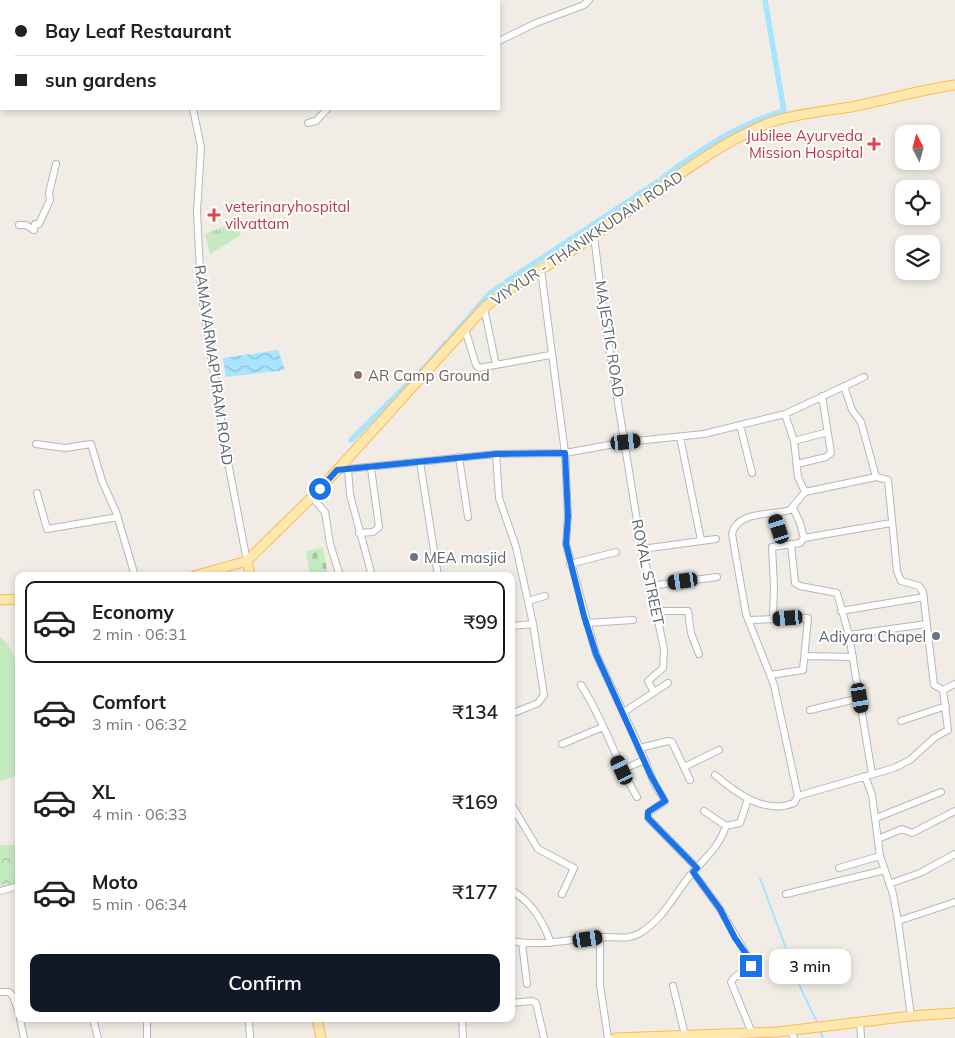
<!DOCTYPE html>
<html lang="en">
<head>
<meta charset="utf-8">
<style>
  :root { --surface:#fff; --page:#f6f6f6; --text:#202124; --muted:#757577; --line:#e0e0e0; --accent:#111827 }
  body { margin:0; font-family:Mulish,sans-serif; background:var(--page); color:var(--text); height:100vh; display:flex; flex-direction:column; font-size:19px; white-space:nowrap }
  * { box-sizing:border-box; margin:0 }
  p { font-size:16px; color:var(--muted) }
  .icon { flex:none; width:28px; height:28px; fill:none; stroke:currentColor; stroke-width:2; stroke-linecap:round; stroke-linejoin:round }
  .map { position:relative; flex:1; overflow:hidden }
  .drawer { position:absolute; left:15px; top:572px; width:500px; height:450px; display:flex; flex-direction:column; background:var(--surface); border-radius:10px; box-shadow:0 2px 8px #0003 }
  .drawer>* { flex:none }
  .banner { position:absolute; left:0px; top:0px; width:500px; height:110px; box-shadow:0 2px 8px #0003; display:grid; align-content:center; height:110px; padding:0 15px; background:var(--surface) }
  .needle { width:32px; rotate:354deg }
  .fabs { position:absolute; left:895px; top:125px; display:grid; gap:10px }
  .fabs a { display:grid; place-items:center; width:45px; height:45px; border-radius:10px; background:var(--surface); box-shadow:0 2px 8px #0003; font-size:25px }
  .end { position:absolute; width:22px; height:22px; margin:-11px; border:6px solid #1a73e8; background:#fff; box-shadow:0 0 0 2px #fff }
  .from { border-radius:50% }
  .bubble { position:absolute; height:35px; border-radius:10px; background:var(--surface); box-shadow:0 2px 8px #0003; font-size:16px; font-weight:600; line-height:35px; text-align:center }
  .car { position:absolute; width:15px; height:30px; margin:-15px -8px; border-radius:6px; box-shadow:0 0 4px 1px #0007; background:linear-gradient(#222 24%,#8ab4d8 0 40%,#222 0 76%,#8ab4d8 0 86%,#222 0) }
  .banner b { display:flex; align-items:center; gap:18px; height:48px; font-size:19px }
  .banner b+b { border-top:1px solid var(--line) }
  .banner i { width:12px; height:12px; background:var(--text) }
  ul { padding:9px 0 0; list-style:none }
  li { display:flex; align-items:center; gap:15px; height:82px; margin:0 10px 8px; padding:0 5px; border:2px solid transparent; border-radius:10px }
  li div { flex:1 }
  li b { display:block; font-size:19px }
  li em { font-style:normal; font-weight:600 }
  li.selected { border-color:var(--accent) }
  li>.icon { width:45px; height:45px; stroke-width:1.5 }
  .action { display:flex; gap:10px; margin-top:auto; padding:10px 15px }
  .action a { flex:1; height:58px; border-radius:10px; background:var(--accent); color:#fff; font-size:20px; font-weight:600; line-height:58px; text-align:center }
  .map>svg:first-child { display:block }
  .grass { fill:url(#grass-tufts) }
  .forest { fill:url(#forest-crowns) }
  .cemetery { fill:url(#cemetery-stones) }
  .garden { fill:#c5ebc0 }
  .water { fill:url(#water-waves) }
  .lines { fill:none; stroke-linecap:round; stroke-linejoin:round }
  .stream { stroke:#a8e4ff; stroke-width:2 }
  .canal { stroke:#a8e4ff; stroke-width:5.5 }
  .minor-casing { stroke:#b4b8bc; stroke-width:8 }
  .major-casing { stroke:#ffba51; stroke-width:11 }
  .minor { stroke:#fff; stroke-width:6 }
  .major { stroke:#ffe8ad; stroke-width:9 }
  .route { stroke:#1a73e8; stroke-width:6 }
  .health-dot { fill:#e0444e; stroke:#fff; stroke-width:2 }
  .education-dot { fill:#8d6e63; stroke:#fff; stroke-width:2 }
  .worship-dot { fill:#6b7280; stroke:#fff; stroke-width:2 }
  .labels { text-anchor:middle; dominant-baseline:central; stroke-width:4; stroke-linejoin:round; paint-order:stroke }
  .health-label { font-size:15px; fill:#be3a42; stroke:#fff; text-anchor:end }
  .street-label { font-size:15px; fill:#5d6368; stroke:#fff }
  .education-label { font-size:15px; fill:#785e54; stroke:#fff; text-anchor:start }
  .worship-label { font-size:15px; fill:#5b616d; stroke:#fff; text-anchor:start }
</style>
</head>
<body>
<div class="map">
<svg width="955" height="1038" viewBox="0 0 955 1038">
  <defs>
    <pattern id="grass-tufts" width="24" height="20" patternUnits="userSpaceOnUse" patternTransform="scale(1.25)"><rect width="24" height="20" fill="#c5ebc0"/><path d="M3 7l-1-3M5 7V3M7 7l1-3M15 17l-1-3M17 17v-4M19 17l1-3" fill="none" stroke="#a3c2a0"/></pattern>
    <pattern id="forest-crowns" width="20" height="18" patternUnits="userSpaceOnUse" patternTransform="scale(1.25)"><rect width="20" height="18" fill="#c5ebc0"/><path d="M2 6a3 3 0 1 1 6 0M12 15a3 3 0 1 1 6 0" fill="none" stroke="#a3c2a0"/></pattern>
    <pattern id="cemetery-stones" width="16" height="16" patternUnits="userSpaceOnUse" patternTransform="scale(1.25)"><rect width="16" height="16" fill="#c5ebc0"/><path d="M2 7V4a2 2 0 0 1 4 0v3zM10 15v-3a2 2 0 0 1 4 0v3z" fill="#a3c2a0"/></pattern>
    <pattern id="water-waves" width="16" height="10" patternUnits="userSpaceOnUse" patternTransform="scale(1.25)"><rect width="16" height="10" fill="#a8e4ff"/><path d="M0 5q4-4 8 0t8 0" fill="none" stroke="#8cbcd2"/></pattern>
  </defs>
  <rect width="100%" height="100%" fill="#f1ede6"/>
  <path class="grass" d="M235 222 241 235 210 254 205 234Z"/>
  <path class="forest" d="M0 845H15L19 864V883L0 885Z"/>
  <path class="cemetery" d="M323 548 328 576H310L306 551Z"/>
  <path class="garden" d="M0 637 7 643 14 656 19 672V775L0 781Z"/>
  <path class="water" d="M278 350 285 370 226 377 223 358Z"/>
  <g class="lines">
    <path class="stream" d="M760 878 801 989 818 1024
      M820 1031 823 1038"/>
    <path class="canal" d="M662 178C704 148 734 126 784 111L765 0
      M636 196 657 182
      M507 281 632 199
      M450 339 490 293 502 285
      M351 440 425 367 446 343"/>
    <defs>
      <path id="minor" d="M167 0 168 1
        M499 41 536 23 584 5 589 0
        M193 109 201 147 197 212 201 290 226 452 247 561
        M308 123 316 121 327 109
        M19 225H26L34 230 35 224H39L50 200 49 193 56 164
        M594 236 604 316 639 533 664 649 663 668 648 681 654 692
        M541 270 565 453 568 516 566 544 596 654 640 748 668 741 672 742 690 780
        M484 308 496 365
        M465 329 476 365 479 368 550 355
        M844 386 852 410 861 422 876 477
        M785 414 794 441 798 477 805 492 876 477 888 480 897 571 901 581 919 586 923 592 934 685 943 690 955 684
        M740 425 752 473
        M680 437 701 540
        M794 441 828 432
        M36 444 65 448 91 444 102 481 116 512 135 576
        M496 454 499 498 516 547 533 624 544 695 538 703 511 714
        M459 457 468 517
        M420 462 438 576
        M797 464 826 457 831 453 822 396
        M348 469 350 495 372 576
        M337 470 496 454 565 453 626 442 704 434 785 414 864 377
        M37 493 47 529 118 517
        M312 497 325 512 330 544 340 576
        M774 513 784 544
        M359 533 373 532 379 527 371 468
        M804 538 891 523
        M791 544 795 583 800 586 837 593 849 635 926 624
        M642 549 716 539
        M570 564 616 552
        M650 586 717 577
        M528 601 545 596
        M656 611H688L691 633 699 654
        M841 611 924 597
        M773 619 774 586 772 547 800 543 804 538 800 523 793 508
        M750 620 808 618 803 670 770 675
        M587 623 633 620
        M511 626 533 624
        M849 635 872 774
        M805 656 853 657
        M581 685C604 720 616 761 637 797
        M810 710 860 698
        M624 712 668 683
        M901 721 946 706
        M562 744 603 727
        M640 748 654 783 665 801 649 812 648 818 697 868
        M684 767 719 750
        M622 770 644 760
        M715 775C736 793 765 815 794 803L798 796 894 768 910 760 934 738 948 730 943 690
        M865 776 872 795 880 856 893 894 898 921 911 1016
        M798 796 774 685 746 614 732 534C737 510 772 516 790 510L805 492
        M511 804 538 849 574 868 562 894
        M876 818 941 792
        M726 826 740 823 748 799
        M878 839 902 829 912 833 955 811
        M839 868 880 856
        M693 872 720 909 751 962V966C745 972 735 974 731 982L752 1033
        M889 884 920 873 955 854
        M511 890C533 903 542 920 551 943
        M0 891 19 886
        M786 894 885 870
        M898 921 955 902
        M600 937V985L608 1038
        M511 941C541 947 569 939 599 937 613 936 627 941 640 933 666 917 675 892 693 872 708 855 718 848 726 826L704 811
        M522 943 527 984
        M673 986 685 1035
        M0 992H9L13 996 19 1013
        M511 1003 532 1001 536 1003 544 1038
        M20 1019 24 1038
        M93 1019 98 1038
        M147 1019V1038
        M462 1019 463 1038
        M860 1022 861 1038
        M249 1023 250 1038
        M790 1031 794 1038"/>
      <path id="major" d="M247 561 250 576
        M194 576 247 561 320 489 484 308C515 282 551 265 585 242 641 204 708 147 769 123 793 114 826 111 851 107 886 100 920 90 955 85
        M0 600 19 599
        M317 1019 321 1038
        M615 1038 777 1032 911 1016 955 1013"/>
    </defs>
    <use href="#minor" class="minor-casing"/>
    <use href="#major" class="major-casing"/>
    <use href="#minor" class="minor"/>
    <use href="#major" class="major"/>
  </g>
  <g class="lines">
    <path class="route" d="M320 489 337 470 496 454 565 453 568 516 566 544 584 616 596 654 651 776 665 801 648 812V818L697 868 693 872 720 909 735 938 749 958 751 966"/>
  </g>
  <g class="health-dot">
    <path d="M871.5 136.5h5v5h5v5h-5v5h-5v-5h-5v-5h5z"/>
    <path d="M211.5 207.5h5v5h5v5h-5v5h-5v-5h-5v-5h5z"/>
  </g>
  <circle class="education-dot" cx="358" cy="375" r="5"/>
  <g class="worship-dot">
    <circle cx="414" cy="557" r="5"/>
    <circle cx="936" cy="636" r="5"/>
  </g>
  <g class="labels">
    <g class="health-label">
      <text x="863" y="135">Jubilee Ayurveda<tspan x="863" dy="17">Mission Hospital</tspan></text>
      <text x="225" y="206" text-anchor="start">veterinaryhospital<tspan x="225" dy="17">vilvattam</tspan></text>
    </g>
    <g class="street-label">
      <text transform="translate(587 238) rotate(-34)">VIYYUR - THANIKKUDAM ROAD</text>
      <text transform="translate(610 339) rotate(81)">MAJESTIC ROAD</text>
      <text transform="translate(214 365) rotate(82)">RAMAVARMAPURAM ROAD</text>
      <text transform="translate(648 572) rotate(78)">ROYAL STREET</text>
    </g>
    <g class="education-label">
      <text x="368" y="375">AR Camp Ground</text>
    </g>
    <g class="worship-label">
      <text x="424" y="557">MEA masjid</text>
      <text x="926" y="636" text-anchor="end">Adiyara Chapel</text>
    </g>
  </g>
</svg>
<div class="fabs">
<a><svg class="needle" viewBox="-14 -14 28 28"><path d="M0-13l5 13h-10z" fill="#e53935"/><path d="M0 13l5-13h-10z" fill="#757577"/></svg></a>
<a><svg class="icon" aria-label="locate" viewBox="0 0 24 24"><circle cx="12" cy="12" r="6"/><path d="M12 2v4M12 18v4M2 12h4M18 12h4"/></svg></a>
<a><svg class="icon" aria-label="layers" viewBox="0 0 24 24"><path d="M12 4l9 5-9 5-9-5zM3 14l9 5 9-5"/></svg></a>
</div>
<i class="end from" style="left:320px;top:489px"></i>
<i class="end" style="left:751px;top:966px"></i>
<div class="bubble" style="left:769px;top:949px;width:82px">3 min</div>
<i class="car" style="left:626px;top:442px;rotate:84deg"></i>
<i class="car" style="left:779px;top:529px;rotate:342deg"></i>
<i class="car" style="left:683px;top:581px;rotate:262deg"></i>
<i class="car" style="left:788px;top:618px;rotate:266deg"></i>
<i class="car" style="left:860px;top:698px;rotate:171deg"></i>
<i class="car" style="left:622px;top:770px;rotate:335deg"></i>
<i class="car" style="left:588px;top:939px;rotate:81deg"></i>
<div class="banner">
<b><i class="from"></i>Bay Leaf Restaurant</b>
<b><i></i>sun gardens</b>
</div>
<section class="drawer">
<ul>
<li class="selected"><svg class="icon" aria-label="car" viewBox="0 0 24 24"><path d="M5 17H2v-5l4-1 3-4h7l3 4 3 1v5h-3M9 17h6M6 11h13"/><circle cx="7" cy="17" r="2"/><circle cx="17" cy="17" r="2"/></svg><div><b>Economy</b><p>2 min · 06:31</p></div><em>₹99</em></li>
<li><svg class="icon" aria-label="car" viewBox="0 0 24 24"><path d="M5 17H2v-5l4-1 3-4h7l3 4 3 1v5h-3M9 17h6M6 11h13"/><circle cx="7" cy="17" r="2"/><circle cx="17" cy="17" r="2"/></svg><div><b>Comfort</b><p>3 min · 06:32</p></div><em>₹134</em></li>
<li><svg class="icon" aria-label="car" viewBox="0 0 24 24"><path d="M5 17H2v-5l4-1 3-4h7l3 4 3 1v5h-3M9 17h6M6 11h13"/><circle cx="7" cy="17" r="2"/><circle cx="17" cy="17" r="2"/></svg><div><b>XL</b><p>4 min · 06:33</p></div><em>₹169</em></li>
<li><svg class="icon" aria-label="car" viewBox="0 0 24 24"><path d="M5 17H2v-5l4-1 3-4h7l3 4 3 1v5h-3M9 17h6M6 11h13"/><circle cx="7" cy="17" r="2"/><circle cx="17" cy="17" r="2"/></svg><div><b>Moto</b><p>5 min · 06:34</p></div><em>₹177</em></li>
</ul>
<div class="action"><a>Confirm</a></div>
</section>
</div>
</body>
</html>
